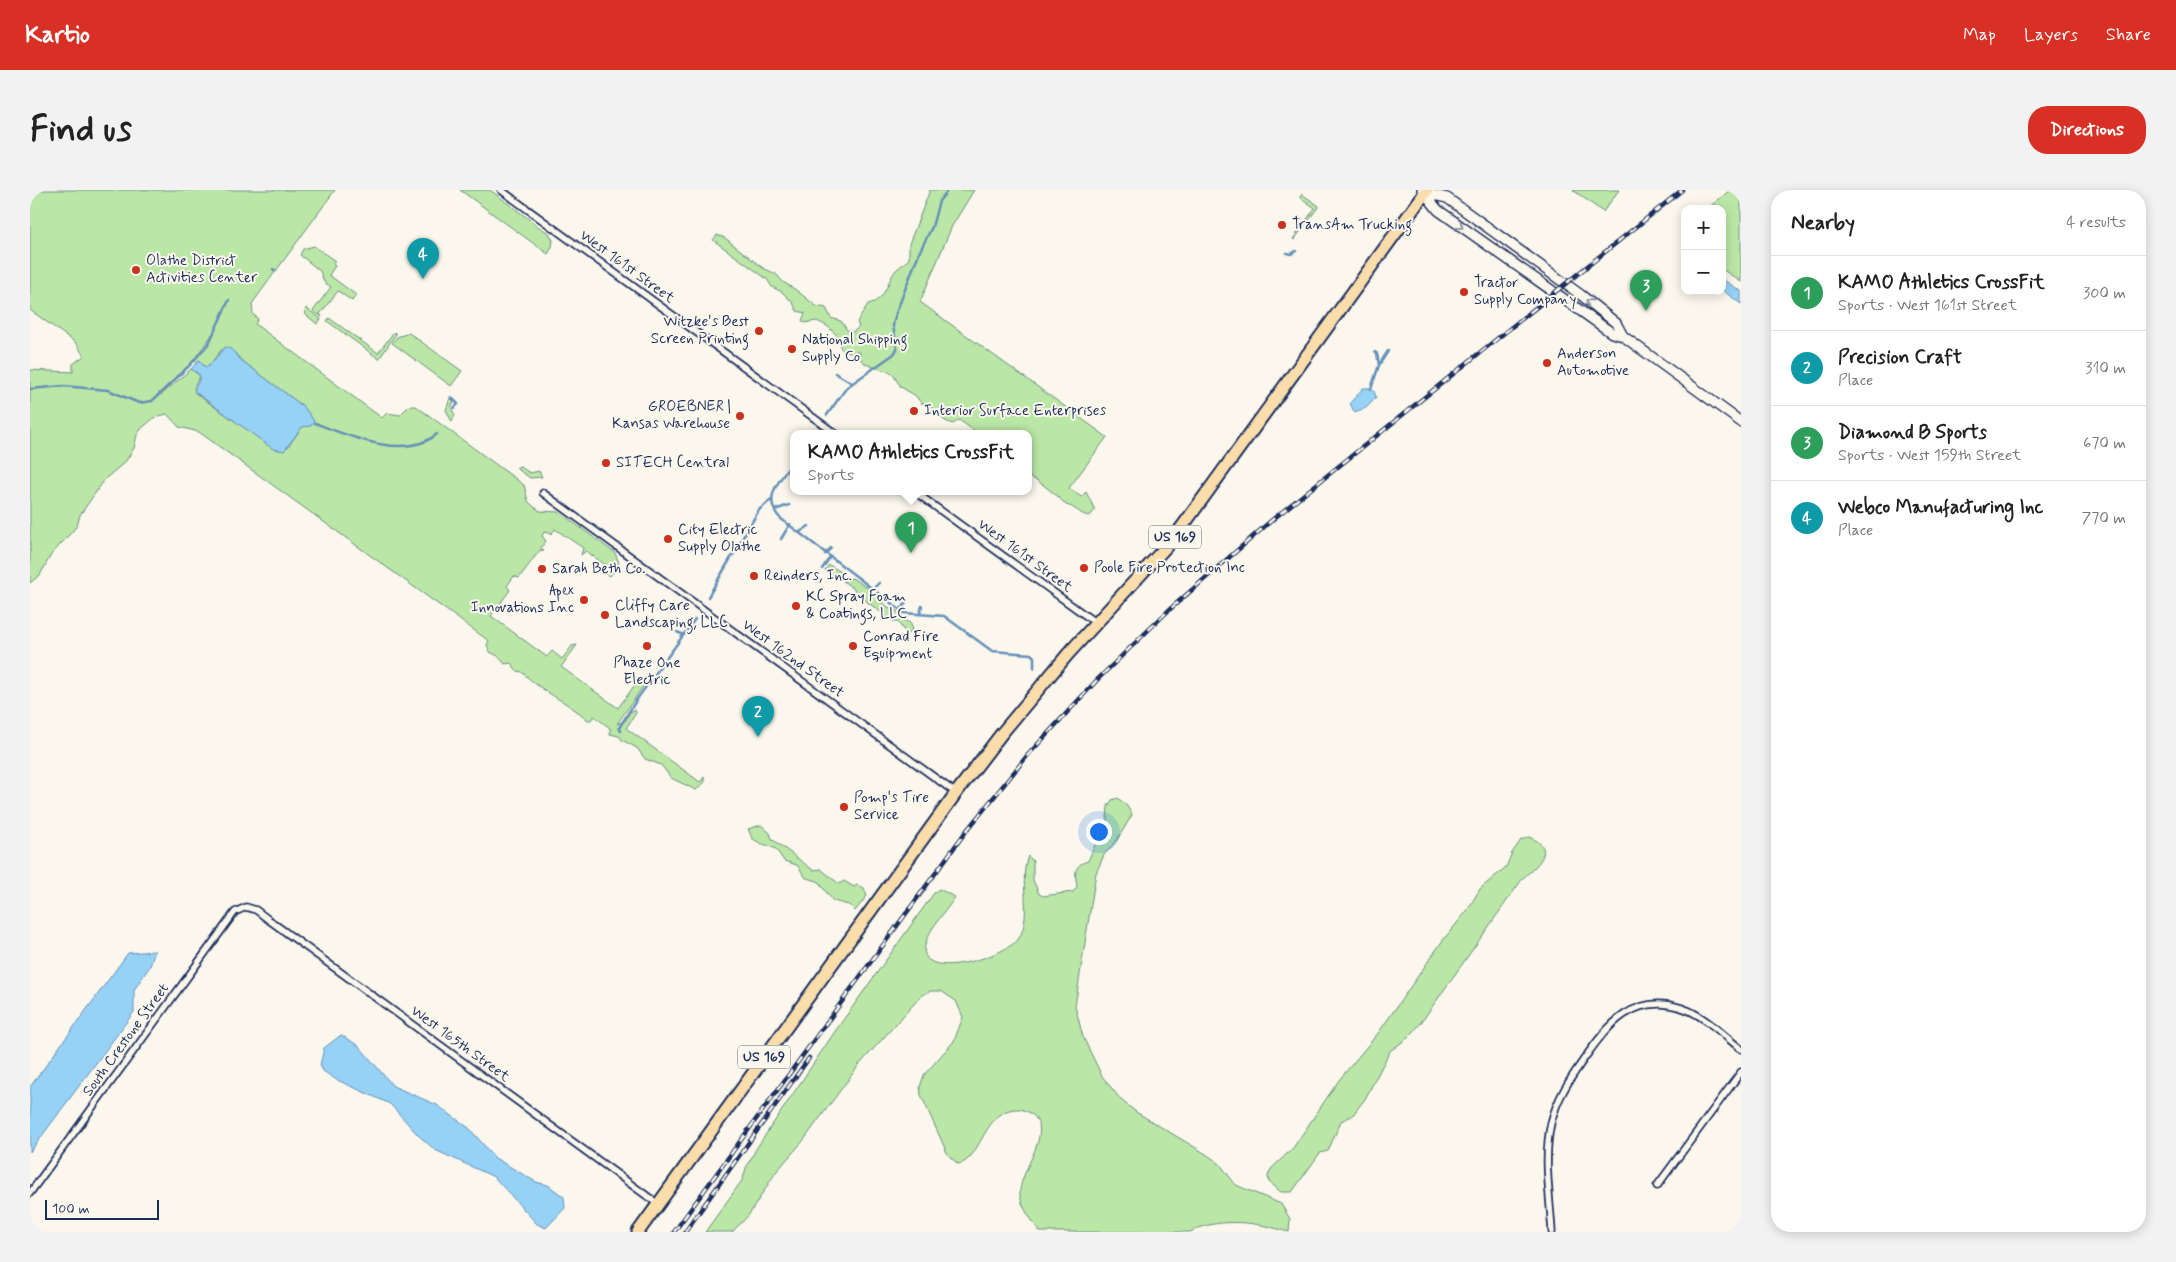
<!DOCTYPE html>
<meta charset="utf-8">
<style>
:root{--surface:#fff;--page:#f2f2f2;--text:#222;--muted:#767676;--line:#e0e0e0;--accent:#d93025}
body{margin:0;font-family:Mynerve,sans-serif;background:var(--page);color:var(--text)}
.controls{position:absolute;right:15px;top:15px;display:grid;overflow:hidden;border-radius:10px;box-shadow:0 2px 12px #0003}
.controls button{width:45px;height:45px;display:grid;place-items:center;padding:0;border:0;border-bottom:1px solid var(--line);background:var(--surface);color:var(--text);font:25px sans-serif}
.scale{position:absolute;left:15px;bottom:12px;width:114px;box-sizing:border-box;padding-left:5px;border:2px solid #1b2f5e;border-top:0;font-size:14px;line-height:18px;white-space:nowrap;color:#1b2f5e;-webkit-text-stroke:4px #fbf7ec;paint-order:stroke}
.you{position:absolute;left:1068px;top:641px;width:18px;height:18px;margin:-12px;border:4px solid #fff;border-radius:50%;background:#1a73e8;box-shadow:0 0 0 8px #1a73e833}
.badge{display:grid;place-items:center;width:32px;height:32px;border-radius:50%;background:var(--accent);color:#fff;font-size:16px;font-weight:700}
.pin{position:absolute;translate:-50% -41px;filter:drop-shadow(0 1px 2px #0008)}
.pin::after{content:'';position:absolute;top:26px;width:18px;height:15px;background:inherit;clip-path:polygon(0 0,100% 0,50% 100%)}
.popup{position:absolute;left:760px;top:240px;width:242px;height:65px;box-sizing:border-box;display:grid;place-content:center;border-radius:10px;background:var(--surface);filter:drop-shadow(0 1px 4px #0005);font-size:16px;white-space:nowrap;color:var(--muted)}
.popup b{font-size:19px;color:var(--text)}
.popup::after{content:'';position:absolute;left:50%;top:100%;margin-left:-10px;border:10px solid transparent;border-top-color:var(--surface)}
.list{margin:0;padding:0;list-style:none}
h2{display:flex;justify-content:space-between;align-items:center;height:65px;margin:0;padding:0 20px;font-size:21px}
h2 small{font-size:16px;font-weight:400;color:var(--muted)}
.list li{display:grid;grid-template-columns:32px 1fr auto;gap:15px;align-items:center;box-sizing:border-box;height:75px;padding:0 20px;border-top:1px solid var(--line)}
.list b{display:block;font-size:19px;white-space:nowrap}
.list p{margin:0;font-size:16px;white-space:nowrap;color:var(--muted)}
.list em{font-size:16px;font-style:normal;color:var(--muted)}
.map{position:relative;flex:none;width:1711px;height:1042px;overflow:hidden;border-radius:20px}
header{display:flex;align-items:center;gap:30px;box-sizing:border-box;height:70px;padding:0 25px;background:var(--accent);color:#fff}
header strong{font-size:24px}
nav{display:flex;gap:28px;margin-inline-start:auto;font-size:18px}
.intro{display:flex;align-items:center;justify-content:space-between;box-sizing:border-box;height:120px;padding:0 30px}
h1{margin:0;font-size:35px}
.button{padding:12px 22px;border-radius:20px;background:var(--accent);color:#fff;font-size:18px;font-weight:700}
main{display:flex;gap:30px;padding:0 30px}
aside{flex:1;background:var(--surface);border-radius:20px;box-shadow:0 2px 12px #0003}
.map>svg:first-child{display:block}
</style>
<header>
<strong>Kartio</strong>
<nav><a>Map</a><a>Layers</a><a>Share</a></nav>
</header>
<div class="intro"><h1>Find us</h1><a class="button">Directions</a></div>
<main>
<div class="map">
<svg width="1711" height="1042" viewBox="0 0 1711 1042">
<rect width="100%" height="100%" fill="#fbf7ec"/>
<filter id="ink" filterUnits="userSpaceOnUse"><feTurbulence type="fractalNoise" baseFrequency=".02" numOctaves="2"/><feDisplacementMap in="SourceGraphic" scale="10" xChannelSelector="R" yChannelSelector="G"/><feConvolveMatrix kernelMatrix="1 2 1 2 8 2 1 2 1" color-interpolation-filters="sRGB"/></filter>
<g filter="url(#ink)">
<!-- green -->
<path fill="#bae7a5" stroke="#6a8b82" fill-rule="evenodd" d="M0 0H305L246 81 242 79 245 82 222 114 223 124 228 129 225 134 352 228 357 223 370 225 379 216H386L494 295 498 311 503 316 510 321 529 322 585 363 589 373 580 386 574 382 578 377 556 361 551 365 553 358 525 339 521 344 514 342 512 346 516 351 511 358 514 361 510 360 489 388 484 386 477 396 480 400 461 426 517 467 522 461 532 469 542 456 547 455 531 477 588 518 607 492 614 495 587 534 596 530 599 522 605 520 606 523 596 538 670 592 674 587 675 592 666 600 641 588 631 575 615 569 607 558 592 550 589 546 580 544V538L564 526 561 530H558C537 511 511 502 492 482L487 481 481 473 475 474 468 466 460 462 457 455 459 451 169 242 149 237 137 224 125 227 111 239 107 245 104 258 96 271 75 289 50 325 47 336 21 365 10 385 0 393V180L43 182V174L54 166 46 153 0 120ZM184 142 179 153 163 172 170 171 174 176 178 177 191 160 203 161 211 170 274 217 284 231 272 237 258 257 243 258 165 203 164 197 170 186 161 179 131 205 160 175Z
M430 0H460L503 32 504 34 519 43 523 50 522 57 518 64Z
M900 0H944L922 36 890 112 1077 247 1039 298 1051 307 1056 302 1065 320 1060 326C1051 326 1046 317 1036 315 1030 308 1008 289 999 287L998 244H949L929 230 923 234 915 231 899 215 891 213 886 206 871 197 862 183C851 178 840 179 830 169V162C820 162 806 164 811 149L797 136 787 131 774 133 772 131 775 123 767 121 763 113 752 102 742 97 737 89 683 50 687 45 695 48 733 78 746 84 753 92 766 100 786 116 796 118 801 128 811 131 817 140 823 142 829 137 827 132 838 114C857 110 856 92 866 80 870 76 875 73 879 69V54Z
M1543 0H1589L1573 22Z
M1700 0H1711V92L1692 79V19H1677Z
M1272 4 1289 16 1264 50 1263 49 1285 18 1270 7Z
M284 56 305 71 303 74 305 76 299 85 326 105 322 111 308 101 290 124 292 127 283 121 301 97 294 92 290 81 270 65 273 59Z
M276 118 291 129 287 134 275 124Z
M299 128 348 163 364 142 366 144 349 169 297 131Z
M379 143 432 181 421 196 362 153 367 147Z
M420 208 424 211 421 218 425 225 422 232 416 220Z
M489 276 500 283 509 281 512 287 500 288 486 278Z
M799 375 811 382 812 388H806L795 380Z
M822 388 838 398 860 419 867 421 875 431 881 433 882 444 875 442 867 431H863L837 412 833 406 825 404 824 399 813 391Z
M1088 608 1097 616 1102 625 1087 650 1074 665 1066 683 1045 816 1053 847 1072 886 1091 910 1106 922 1176 964 1189 973 1206 995 1251 1014 1260 1029 1259 1042C1253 1041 1249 1039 1244 1038 1218 1031 1184 1029 1160 1042H1010C1003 1031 991 1018 990 1004 988 979 1035 931 990 919 954 916 951 972 928 974L918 965 891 905 890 897 894 885 924 851 933 827 926 811 911 801H901L892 805 829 875 773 951 746 982 718 1026 702 1042H675L713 989 716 978 726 959 806 840 904 703 909 699 925 707C916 722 899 738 895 755 886 794 978 766 989 748 1003 724 988 691 998 666L1003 671V690L1009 704 1013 706 1043 702 1047 697C1045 684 1043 675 1058 671L1067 650 1076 641 1078 616 1082 610Z
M731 635 740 643 742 649 783 680 791 679 809 694 814 691 824 697 827 695 834 698 837 706 825 721 819 715 803 711 788 691 776 688 767 675 754 671 746 659C738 655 729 654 722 648L718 639Z
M1499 647C1528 658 1507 676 1493 688L1390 834 1379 847 1360 861 1335 909 1322 926 1311 931 1298 961 1290 963 1262 1002H1251L1239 992 1238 986 1241 979 1263 958 1309 890 1349 842 1413 750 1437 721 1450 699 1476 677 1482 663 1491 650Z"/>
<!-- water -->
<path fill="#96d1f6" stroke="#6590b9" d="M1692 89 1711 101V114L1692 100Z
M195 157 201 159 211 170 274 217 284 231 281 236 272 237 254 261 243 259 164 201 170 188 169 184 161 179 169 170 174 176 178 177Z
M1333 198H1340L1344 201 1346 208 1336 218 1324 222 1320 213Z
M125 761 120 776 104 800V822L0 962V897L98 763Z
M311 845 329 856 363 896 407 915 439 938 465 968 506 992 518 995 534 1007 535 1018 516 1038 507 1034 464 987 405 960 388 945 360 914 305 889 293 881 290 875 294 858Z"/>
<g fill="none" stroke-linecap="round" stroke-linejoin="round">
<!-- stream -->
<path stroke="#6590b9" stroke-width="2.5" d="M1257 63 1261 64 1266 61
M243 79 246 81
M1345 162 1347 164 1349 174
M805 183 822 193
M0 199 33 196 78 200 109 213 122 211 160 175 179 153 199 110
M1341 199 1349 175 1358 161
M421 207 428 214 424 218
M797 225 817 197 864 164 867 159 863 135 866 123 889 63 902 37 909 11 918 0
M285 233C319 246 375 271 407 244
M783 244 785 242
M764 271C751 288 731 308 750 328L874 423 914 426 962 461 1001 464 1004 467V478
M745 320 759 315
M770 342 779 336
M751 349 760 334
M795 364 801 358
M792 379 800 367
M843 399 849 393
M678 407 729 320 742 309
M870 420 876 413
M890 424 892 416
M647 442 654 445
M591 541 589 538 607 509 665 429"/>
<defs>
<path id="street" d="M471 0 806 244
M885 302 1066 433
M513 303 926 603
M1627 996 1711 882
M0 1003 205 722 216 717 226 720 239 730 628 1014
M1522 1042C1520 1006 1513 968 1521 933 1527 908 1540 889 1554 869 1578 835 1604 802 1652 818 1674 825 1693 845 1711 859"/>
<path id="secondary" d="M1392 0 1408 20 1582 143 1593 146 1711 232
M1395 3 1417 8 1551 105 1586 133 1593 146"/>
<path id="highway" d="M608 1042 926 603 972 543 1038 464 1144 348 1397 0"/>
</defs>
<!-- street casing -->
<use href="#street" stroke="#1b2f5e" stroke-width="9"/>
<!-- secondary casing -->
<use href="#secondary" stroke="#1b2f5e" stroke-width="12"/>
<!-- highway casing -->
<use href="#highway" stroke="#1b2f5e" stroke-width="15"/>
<!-- street -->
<use href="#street" stroke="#fbf7ec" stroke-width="5.5"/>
<!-- secondary -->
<use href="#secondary" stroke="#fbf7ec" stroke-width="9"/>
<!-- highway -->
<use href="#highway" stroke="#faddab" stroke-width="11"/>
<defs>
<path id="rail" d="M644 1042 934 644 997 566 1068 489 1139 420 1242 330 1652 0
M655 1042 779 868"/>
</defs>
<!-- rail casing -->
<use href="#rail" stroke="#1b2f5e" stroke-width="4.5"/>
<!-- rail -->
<use href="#rail" stroke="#fbf7ec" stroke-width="2.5" stroke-dasharray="8" stroke-linecap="butt"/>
</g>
<!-- one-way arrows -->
<defs><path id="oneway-chevron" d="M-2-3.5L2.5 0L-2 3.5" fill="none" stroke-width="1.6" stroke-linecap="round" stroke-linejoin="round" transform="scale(1.25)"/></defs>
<g stroke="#8b93a5">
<use href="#oneway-chevron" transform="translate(1430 36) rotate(36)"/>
<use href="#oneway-chevron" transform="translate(1559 112) rotate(-141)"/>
</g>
</g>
<!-- markers -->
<g fill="#c8321e" stroke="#fbf7ec" stroke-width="2">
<circle cx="1252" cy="35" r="5"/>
<circle cx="106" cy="80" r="5"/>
<circle cx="1434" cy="102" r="5"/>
<circle cx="729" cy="141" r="5"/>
<circle cx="762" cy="159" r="5"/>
<circle cx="1517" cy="173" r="5"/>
<circle cx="884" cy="221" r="5"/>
<circle cx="710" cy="226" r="5"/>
<circle cx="576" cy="273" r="5"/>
<circle cx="638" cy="349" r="5"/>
<circle cx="1054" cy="378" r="5"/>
<circle cx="512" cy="379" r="5"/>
<circle cx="724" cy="386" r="5"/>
<circle cx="554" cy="410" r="5"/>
<circle cx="766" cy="416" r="5"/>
<circle cx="575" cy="425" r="5"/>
<circle cx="617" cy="456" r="5"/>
<circle cx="823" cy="456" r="5"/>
<circle cx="814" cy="617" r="5"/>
</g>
<g text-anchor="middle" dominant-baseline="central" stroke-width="4" stroke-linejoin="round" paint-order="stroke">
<!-- shield labels -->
<g fill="#fbf7ec" stroke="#5e6b89" stroke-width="1">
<rect x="1119" y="335.5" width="52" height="23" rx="4"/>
<rect x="708" y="855.5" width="52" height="23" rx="4"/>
</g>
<g font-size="14" font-weight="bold" fill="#1b2f5e">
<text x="1145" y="347">US 169</text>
<text x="734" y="867">US 169</text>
</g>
<!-- poi labels -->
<g font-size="15" fill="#1b2f5e" stroke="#fbf7ec" text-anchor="start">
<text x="1262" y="35">TransAm Trucking</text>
<text x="116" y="71">Olathe District<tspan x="116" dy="17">Activities Center</tspan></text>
<text x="1444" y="93">Tractor<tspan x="1444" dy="17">Supply Company</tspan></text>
<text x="719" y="132" text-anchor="end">Witzke's Best<tspan x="719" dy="17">Screen Printing</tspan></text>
<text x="772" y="150">National Shipping<tspan x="772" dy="17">Supply Co</tspan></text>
<text x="1527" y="164">Anderson<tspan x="1527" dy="17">Automotive</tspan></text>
<text x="700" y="217" text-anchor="end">GROEBNER |<tspan x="700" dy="17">Kansas Warehouse</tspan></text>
<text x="894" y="221">Interior Surface Enterprises</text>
<text x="586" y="273">SITECH Central</text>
<text x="648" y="340">City Electric<tspan x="648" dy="17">Supply Olathe</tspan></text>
<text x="1064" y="378">Poole Fire Protection Inc</text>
<text x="522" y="379">Sarah Beth Co.</text>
<text x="734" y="386">Reinders, Inc.</text>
<text x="544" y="401" text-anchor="end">Apex<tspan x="544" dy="17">Innovations Inc</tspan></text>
<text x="776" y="407">KC Spray Foam<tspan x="776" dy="17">&amp; Coatings, LLC</tspan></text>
<text x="585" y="416">Cliffy Care<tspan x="585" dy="17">Landscaping, LLC</tspan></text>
<text x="833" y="447">Conrad Fire<tspan x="833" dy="17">Equipment</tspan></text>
<text x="617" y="473" text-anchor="middle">Phaze One<tspan x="617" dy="17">Electric</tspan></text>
<text x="824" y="608">Pomp's Tire<tspan x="824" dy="17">Service</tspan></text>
</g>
<!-- street labels -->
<g font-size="15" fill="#1b2f5e" stroke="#fbf7ec">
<text transform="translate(597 77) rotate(36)">West 161st Street</text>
<text transform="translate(995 366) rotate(36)">West 161st Street</text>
<text transform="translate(763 469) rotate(36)">West 162nd Street</text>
<text transform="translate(96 850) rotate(-54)">South Crestone Street</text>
<text transform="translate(430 854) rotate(36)">West 165th Street</text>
</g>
</g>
</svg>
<div class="controls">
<button>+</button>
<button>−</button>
</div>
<div class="scale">100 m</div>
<div class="you"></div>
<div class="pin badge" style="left:881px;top:363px;background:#2e9e5b">1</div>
<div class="popup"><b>KAMO Athletics CrossFit</b>Sports</div>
<div class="pin badge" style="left:728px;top:547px;background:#0f9aa8">2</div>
<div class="pin badge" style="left:1616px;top:121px;background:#2e9e5b">3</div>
<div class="pin badge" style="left:393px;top:89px;background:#0f9aa8">4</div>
</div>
<aside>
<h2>Nearby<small>4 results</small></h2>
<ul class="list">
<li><span class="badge" style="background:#2e9e5b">1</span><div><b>KAMO Athletics CrossFit</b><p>Sports · West 161st Street</p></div><em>300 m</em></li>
<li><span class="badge" style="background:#0f9aa8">2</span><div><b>Precision Craft</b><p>Place</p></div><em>310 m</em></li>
<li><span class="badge" style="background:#2e9e5b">3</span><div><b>Diamond B Sports</b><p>Sports · West 159th Street</p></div><em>670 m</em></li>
<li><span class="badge" style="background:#0f9aa8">4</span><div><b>Webco Manufacturing Inc</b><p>Place</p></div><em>770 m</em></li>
</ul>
</aside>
</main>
